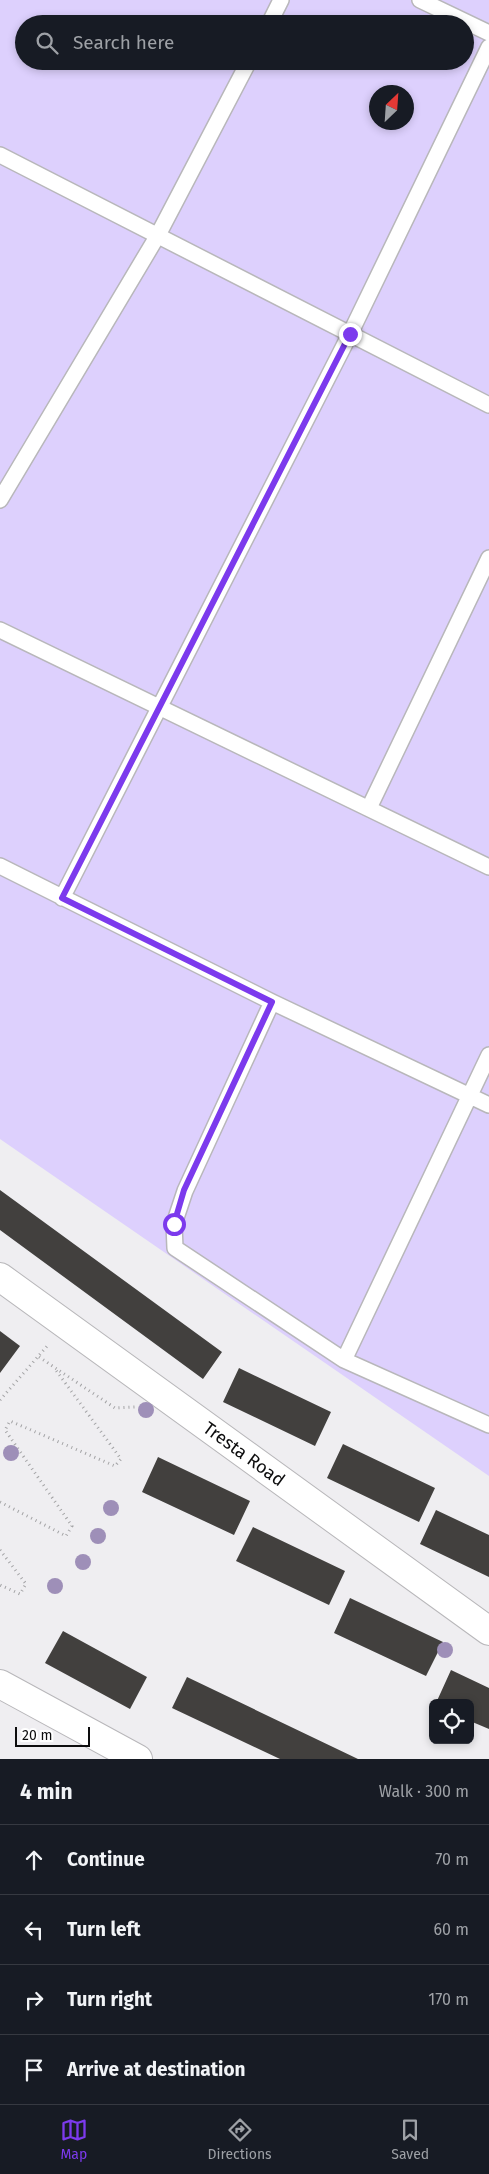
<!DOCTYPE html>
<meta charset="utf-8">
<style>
:root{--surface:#171b24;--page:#20242c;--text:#f1f3f6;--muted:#9ea1a6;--line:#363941;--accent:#7c3aed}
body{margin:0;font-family:"Fira Sans",sans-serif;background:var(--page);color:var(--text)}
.controls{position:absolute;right:15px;bottom:15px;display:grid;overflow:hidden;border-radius:8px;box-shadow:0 2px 8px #0003}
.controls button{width:45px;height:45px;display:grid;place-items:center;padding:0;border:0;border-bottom:1px solid var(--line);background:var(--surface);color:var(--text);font:25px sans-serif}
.compass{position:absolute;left:369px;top:85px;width:45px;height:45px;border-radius:50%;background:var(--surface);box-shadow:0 2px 8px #0003;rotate:25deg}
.scale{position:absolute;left:15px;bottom:12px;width:75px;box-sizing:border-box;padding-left:5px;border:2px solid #0d0d0e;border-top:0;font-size:14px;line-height:18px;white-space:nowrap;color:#0d0d0e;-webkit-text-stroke:4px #fff;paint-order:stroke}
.stop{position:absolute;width:15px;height:15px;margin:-11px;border:4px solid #7c3aed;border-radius:50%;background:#fff}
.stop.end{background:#7c3aed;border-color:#fff;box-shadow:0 1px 5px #0008}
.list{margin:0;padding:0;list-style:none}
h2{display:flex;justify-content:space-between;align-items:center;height:65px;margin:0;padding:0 20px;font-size:21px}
h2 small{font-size:16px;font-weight:400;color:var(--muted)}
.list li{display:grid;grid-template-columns:32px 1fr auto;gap:15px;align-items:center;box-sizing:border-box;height:70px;padding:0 20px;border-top:1px solid var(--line)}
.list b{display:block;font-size:19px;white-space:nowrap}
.list em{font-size:16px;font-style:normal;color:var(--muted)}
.icon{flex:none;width:28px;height:28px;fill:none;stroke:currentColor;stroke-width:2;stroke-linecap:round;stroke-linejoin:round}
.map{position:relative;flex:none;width:489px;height:1759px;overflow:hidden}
.search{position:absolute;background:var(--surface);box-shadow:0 2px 8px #0003;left:15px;right:15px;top:15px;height:55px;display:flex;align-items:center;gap:12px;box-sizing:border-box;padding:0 18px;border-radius:28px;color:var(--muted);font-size:19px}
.sheet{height:345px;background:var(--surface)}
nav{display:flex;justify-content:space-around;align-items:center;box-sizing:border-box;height:70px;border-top:1px solid var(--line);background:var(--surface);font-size:14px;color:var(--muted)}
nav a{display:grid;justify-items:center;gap:2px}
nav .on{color:var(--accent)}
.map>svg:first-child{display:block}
</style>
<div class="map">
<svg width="489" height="1759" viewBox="0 0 489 1759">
<rect width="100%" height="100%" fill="#efeef1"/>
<!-- green -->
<path fill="#ddd0fd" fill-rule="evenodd" d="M0 0H489V1476L0 1139ZM24 24H465V61H24ZM376 92H406V122H376Z"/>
<!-- building -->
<path fill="#42403e" d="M0 1190 222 1352 203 1379 0 1230Z
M0 1331 20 1346 0 1373Z
M239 1368 331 1412 315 1446 223 1402Z
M343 1444 435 1488 419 1522 327 1478Z
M158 1457 250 1501 234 1535 142 1492Z
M436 1510 489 1535V1577L420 1544Z
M253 1527 345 1571 329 1605 236 1561Z
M350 1598 443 1642 426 1676 334 1633Z
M63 1631 147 1677 130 1709 45 1663Z
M451 1670 489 1688V1729L470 1721V1703H436Z
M187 1677 358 1759H280L172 1708Z"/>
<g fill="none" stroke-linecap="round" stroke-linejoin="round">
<defs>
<path id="lane" d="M420 0 489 33
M269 24 281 0
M0 155 489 405
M0 500 158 235 249 61
M0 630 489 867
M369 808 489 558
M0 866 272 1002 489 1105
M62 898 350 334 489 47
M272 1002 185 1191 174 1224 175 1248 344 1360 489 1425
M344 1360 489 1055"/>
<path id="street" d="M0 1277 489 1631"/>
<path id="secondary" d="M0 1684 138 1759"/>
</defs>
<!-- lane casing -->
<use href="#lane" stroke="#b8b7ba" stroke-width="18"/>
<!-- street casing -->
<use href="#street" stroke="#b8b7ba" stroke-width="30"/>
<!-- secondary casing -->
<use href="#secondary" stroke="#b8b7ba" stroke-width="30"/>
<!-- path -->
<path stroke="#a3a3a5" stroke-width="3" stroke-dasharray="1 4" stroke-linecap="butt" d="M39 1357 115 1408 135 1407
M0 1400 49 1344
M0 1502 66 1536 72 1526 5 1430 10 1421 115 1466 121 1459 55 1369
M0 1550 26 1584 20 1594 0 1585"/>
<!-- lane -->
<use href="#lane" stroke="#fff" stroke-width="15"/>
<!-- street -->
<use href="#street" stroke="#fff" stroke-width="28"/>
<!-- secondary -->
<use href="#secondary" stroke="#fff" stroke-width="28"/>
</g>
<!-- trees -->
<g fill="#9e8fb8">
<circle cx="146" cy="1410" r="8"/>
<circle cx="11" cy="1453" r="8"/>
<circle cx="111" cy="1508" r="8"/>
<circle cx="98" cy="1536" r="8"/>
<circle cx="83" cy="1562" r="8"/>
<circle cx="55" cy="1586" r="8"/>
<circle cx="445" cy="1650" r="8"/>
</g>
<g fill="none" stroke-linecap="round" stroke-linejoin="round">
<!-- route -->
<path stroke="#7c3aed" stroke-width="6" d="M174 1224 184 1190 272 1002 62 898 350 334"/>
</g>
<g text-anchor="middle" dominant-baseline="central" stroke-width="5" stroke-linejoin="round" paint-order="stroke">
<!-- street labels -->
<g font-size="18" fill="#0d0d0e" stroke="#fff">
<text transform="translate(244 1454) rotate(36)">Tresta Road</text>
</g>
</g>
</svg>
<div class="controls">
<button><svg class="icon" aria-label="locate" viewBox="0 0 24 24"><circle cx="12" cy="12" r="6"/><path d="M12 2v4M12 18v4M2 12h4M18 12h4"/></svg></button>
</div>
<svg class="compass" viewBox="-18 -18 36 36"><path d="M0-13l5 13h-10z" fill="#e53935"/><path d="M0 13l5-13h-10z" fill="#9ea1a6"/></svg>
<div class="scale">20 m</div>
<div class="stop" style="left:174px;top:1224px"></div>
<div class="stop end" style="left:350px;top:334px"></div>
<div class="search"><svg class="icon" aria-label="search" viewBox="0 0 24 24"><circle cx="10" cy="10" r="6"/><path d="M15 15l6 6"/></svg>Search here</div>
</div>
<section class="sheet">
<h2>4 min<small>Walk · 300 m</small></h2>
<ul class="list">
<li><svg class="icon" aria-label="ahead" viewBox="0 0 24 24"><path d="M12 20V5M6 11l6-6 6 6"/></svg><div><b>Continue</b></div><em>70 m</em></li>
<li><svg class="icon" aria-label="left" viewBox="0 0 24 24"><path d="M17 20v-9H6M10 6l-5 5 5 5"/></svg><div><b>Turn left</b></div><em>60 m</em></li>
<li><svg class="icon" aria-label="right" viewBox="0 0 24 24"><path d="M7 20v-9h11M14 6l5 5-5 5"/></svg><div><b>Turn right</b></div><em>170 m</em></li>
<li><svg class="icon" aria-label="arrive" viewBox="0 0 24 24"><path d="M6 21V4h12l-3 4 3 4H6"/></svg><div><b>Arrive at destination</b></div></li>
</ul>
</section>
<nav>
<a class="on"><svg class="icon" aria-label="map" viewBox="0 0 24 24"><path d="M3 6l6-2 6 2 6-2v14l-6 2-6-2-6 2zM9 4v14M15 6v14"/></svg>Map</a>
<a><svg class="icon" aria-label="directions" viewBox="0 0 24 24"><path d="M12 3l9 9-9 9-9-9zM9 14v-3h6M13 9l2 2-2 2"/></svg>Directions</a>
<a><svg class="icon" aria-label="saved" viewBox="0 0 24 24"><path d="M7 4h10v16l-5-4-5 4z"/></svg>Saved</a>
</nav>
